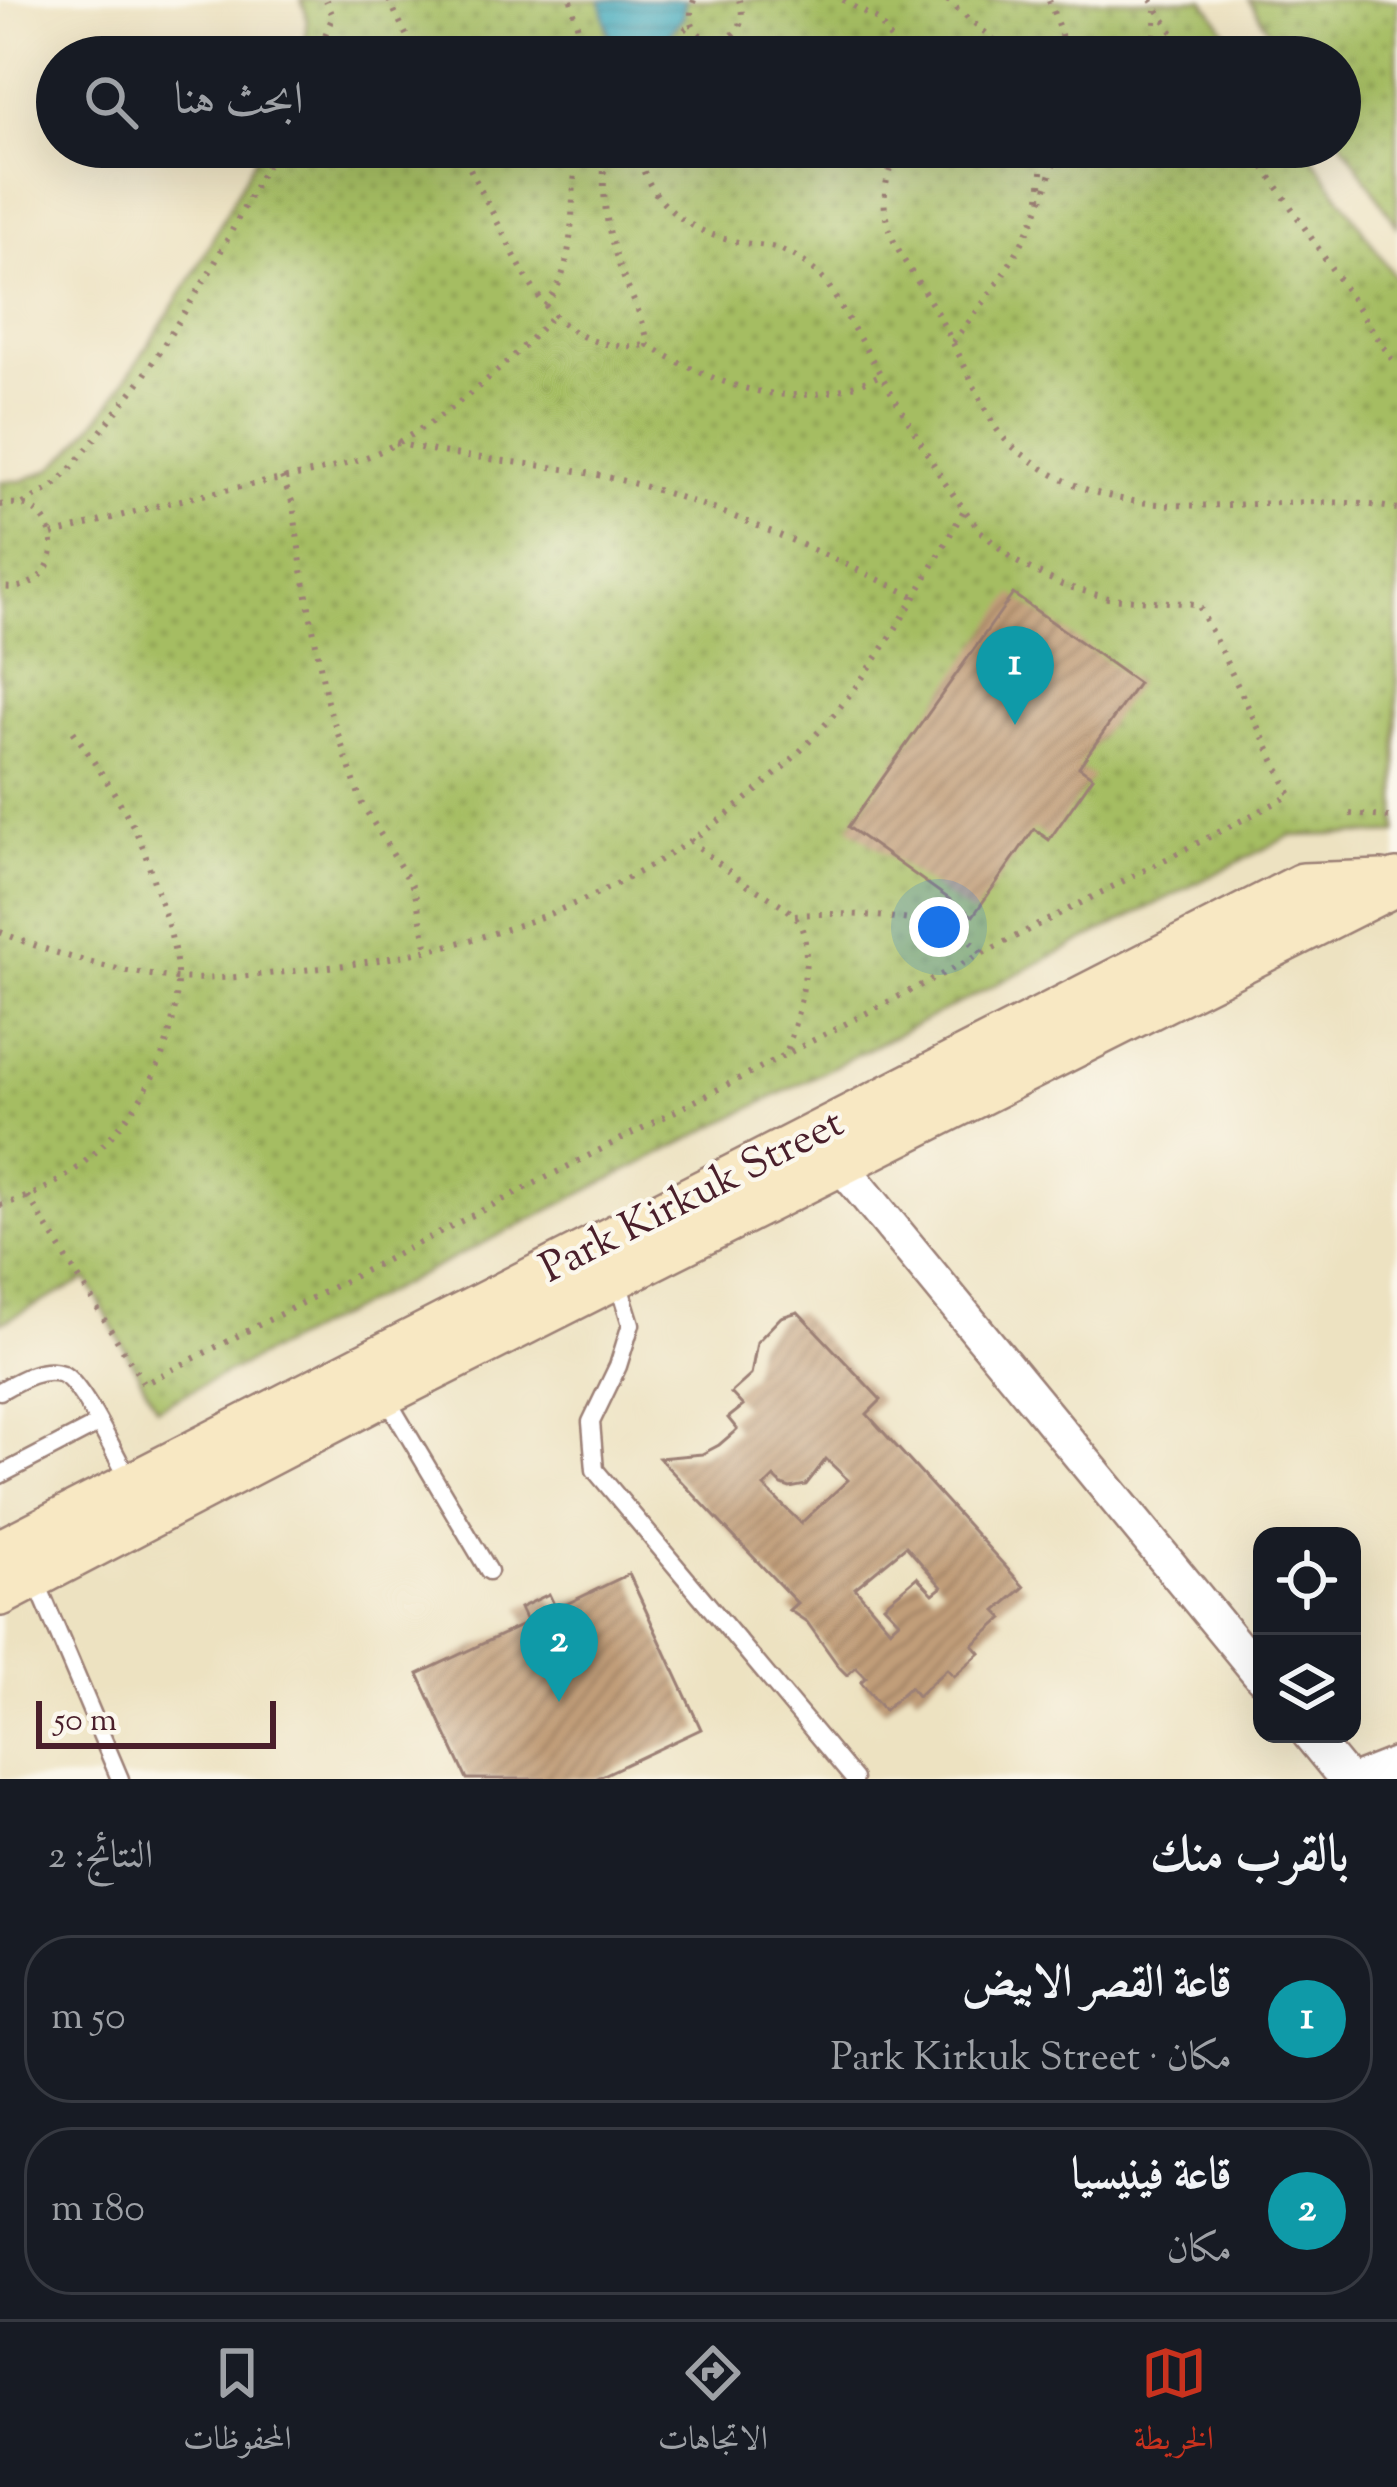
<!DOCTYPE html>
<html lang="ar">
<meta charset="utf-8">
<style>
:root{--surface:#171b24;--page:#20242c;--text:#f1f3f6;--muted:#9ea1a6;--line:#363941;--accent:#c8321e}
body{margin:0;font-family:"Sorts Mill Goudy",Amiri,serif;background:var(--page);color:var(--text);direction:rtl}
.controls{position:absolute;right:36px;bottom:36px;display:grid;overflow:hidden;border-radius:24px;box-shadow:0 12px 48px #0002}
.controls button{width:108px;height:108px;display:grid;place-items:center;padding:0;border:0;border-bottom:3px solid var(--line);background:var(--surface);color:var(--text);font:60px sans-serif}
.scale{position:absolute;left:36px;bottom:30px;width:240px;box-sizing:border-box;padding-left:12px;border:6px solid #4a1f2b;border-top:0;font-size:33px;line-height:42px;white-space:nowrap;color:#4a1f2b;-webkit-text-stroke:9px #fbf7ec;paint-order:stroke}
.you{position:absolute;left:939px;top:927px;width:42px;height:42px;margin:-30px;border:9px solid #fff;border-radius:50%;background:#1a73e8;box-shadow:0 0 0 18px #1a73e833}
.badge{display:grid;place-items:center;width:78px;height:78px;border-radius:50%;background:var(--accent);color:#fff;font-size:39px;font-weight:700}
.pin{position:absolute;translate:-50% -99px;filter:drop-shadow(0 3px 6px #0008)}
.pin::after{content:'';position:absolute;top:63px;width:42px;height:36px;background:inherit;clip-path:polygon(0 0,100% 0,50% 100%)}
.list{margin:0;padding:0;list-style:none}
h2{display:flex;justify-content:space-between;align-items:center;height:156px;margin:0;padding:0 48px;font-size:51px}
h2 small{font-size:39px;font-weight:400;color:var(--muted)}
.list li{display:grid;grid-template-columns:78px 1fr auto;gap:36px;align-items:center;box-sizing:border-box;height:168px;margin:0 24px 24px;padding:0 24px;border:3px solid var(--line);border-radius:48px}
.list b{display:block;font-size:45px;white-space:nowrap}
.list p{margin:0;font-size:39px;white-space:nowrap;color:var(--muted)}
.list em{font-size:39px;font-style:normal;color:var(--muted)}
.icon{flex:none;width:66px;height:66px;fill:none;stroke:currentColor;stroke-width:2;stroke-linecap:round;stroke-linejoin:round}
.map{position:relative;flex:none;width:1397px;height:1779px;overflow:hidden;direction:ltr}
.search{position:absolute;background:var(--surface);box-shadow:0 12px 48px #0002;left:36px;right:36px;top:36px;height:132px;display:flex;align-items:center;gap:30px;box-sizing:border-box;padding:0 42px;border-radius:66px;color:var(--muted);font-size:45px}
.sheet{height:540px;background:var(--surface)}
nav{display:flex;justify-content:space-around;align-items:center;box-sizing:border-box;height:168px;border-top:3px solid var(--line);background:var(--surface);font-size:33px;color:var(--muted)}
nav a{display:grid;justify-items:center;gap:6px}
nav .on{color:var(--accent)}
.map>svg:first-child{display:block}
</style>
<div class="map">
<svg width="1397" height="1779" viewBox="0 0 1397 1779">
<defs>
<pattern id="grass-dots" width="8" height="8" patternUnits="userSpaceOnUse" patternTransform="scale(3)"><rect width="8" height="8" fill="#a5bd62"/><path d="M2 2h.1M6 6h.1" fill="none" stroke="#889951" stroke-width="1.8" stroke-linecap="round"/></pattern>
<pattern id="water-rules" width="6" height="5" patternUnits="userSpaceOnUse" patternTransform="scale(3)"><rect width="6" height="5" fill="#40acbf"/><path d="M0 2.5h6" fill="none" stroke="#388b9b"/></pattern>
<pattern id="building-hatch" width="6" height="6" patternUnits="userSpaceOnUse" patternTransform="scale(3)"><rect width="6" height="6" fill="#c19e79"/><path d="M-1 1l2-2M0 6l6-6M5 7l2-2" fill="none" stroke="#9f8063"/></pattern>
</defs>
<rect width="100%" height="100%" fill="#fbf7ec"/>
<filter id="ink" filterUnits="userSpaceOnUse"><feTurbulence type="fractalNoise" baseFrequency=".00833" numOctaves="2"/><feDisplacementMap in="SourceGraphic" scale="24" xChannelSelector="R" yChannelSelector="G"/><feConvolveMatrix kernelMatrix="1 2 1 2 8 2 1 2 1" color-interpolation-filters="sRGB"/></filter>
<filter id="wash" filterUnits="userSpaceOnUse"><feTurbulence type="fractalNoise" baseFrequency=".004" numOctaves="4" result="noise"/><feDisplacementMap in="SourceGraphic" scale="48" xChannelSelector="R" yChannelSelector="G"/><feGaussianBlur stdDeviation="2.7" result="paint"/><feColorMatrix in="noise" values="0 0 0 0 0 0 0 0 0 0 0 0 0 0 0 0 0 1.4 0 .05"/><feComposite in="paint" operator="in"/></filter>
<g filter="url(#wash)">
<rect width="100%" height="100%" fill="#ede2c1"/>
<!-- grass -->
<path fill="url(#grass-dots)" stroke="#786e46" stroke-width="3" d="M301 0H1204L1244 57H299C308 37 311 19 301 0Z
M1249 0H1397V226L1340 139V57H1286Z
M261 147H1306L1397 280V833L1290 836 157 1408 87 1279 0 1323V481H22L51 469 75 447 109 405 193 276Z"/>
<!-- water -->
<path fill="url(#water-rules)" stroke="#456675" stroke-width="3" d="M600 0H685L683 18 648 57H615Z"/>
<g id="blocks">
<!-- building -->
<path fill="url(#building-hatch)" fill-rule="evenodd" d="M1013 594 1138 683 1079 767 1093 777 1049 840 1034 829 973 916 848 827Z
M798 1312 881 1400 867 1414 1024 1587 996 1611 1003 1618 973 1645 980 1653 954 1676 947 1669 917 1696 910 1687 884 1710 861 1682 866 1677 856 1667 847 1675 840 1668 807 1622 789 1610 797 1603 659 1458 702 1454 719 1445 733 1433 737 1429 728 1418 743 1406 731 1393 751 1375 757 1342 781 1317ZM826 1459 848 1480 801 1523 764 1487 774 1477 782 1485 790 1488 806 1485ZM906 1546 942 1587 933 1594 917 1577 884 1605 899 1621 890 1629 855 1588Z
M629 1574 701 1729 595 1779H467L418 1674 527 1623 520 1608 549 1594 556 1609Z"/>
</g>
</g>
<g filter="url(#ink)">
<use href="#blocks" fill-opacity="0" stroke="#9c8076" stroke-width="3"/>
<g fill="none" stroke-linecap="round" stroke-linejoin="round">
<defs>
<path id="lane" d="M617 1279 631 1324 618 1366 591 1422 595 1470 854 1779
M0 1391C18 1381 42 1366 62 1374 81 1381 119 1462 131 1484
M385 1396 489 1571
M0 1475 98 1424
M34 1576 120 1779"/>
<path id="street" d="M840 1164 1262 1677
M1309 1734 1346 1779
M1359 1779 1397 1764"/>
<path id="secondary" d="M0 1553 1303 886 1382 883
M0 1593 383 1393 1397 882"/>
</defs>
<!-- lane casing -->
<use href="#lane" stroke="#9c8076" stroke-width="21"/>
<!-- street casing -->
<use href="#street" stroke="#9c8076" stroke-width="38"/>
<!-- secondary casing -->
<use href="#secondary" stroke="#9c8076" stroke-width="50"/>
<!-- path -->
<path stroke="#9c8076" stroke-width="6" stroke-dasharray="3 9" stroke-linecap="butt" d="M389 0 417 57
M571 0 585 57
M694 0C674 53 758 53 739 0
M843 0 879 21 902 57
M947 0 1014 57
M1049 0 1061 34 1063 57
M1151 0 1189 57
M316 57 333 16 326 0
M661 57 690 24
M1143 57 1154 37 1156 10
M460 147C474 179 491 209 507 241 538 303 568 355 648 345
M605 147C601 199 606 232 625 281 634 302 645 322 648 345 724 390 797 415 880 375
M899 147C865 218 897 247 933 306 948 333 962 360 975 388 984 404 990 422 1002 436 1012 448 1025 456 1038 465 1146 538 1277 485 1397 509
M1251 147 1397 367
M1040 198 1044 147
M545 306C581 263 567 199 579 147
M953 342C999 285 1044 221 1057 147
M396 443C471 461 549 462 624 481 726 507 821 553 916 597
M282 477 293 504 302 570 327 702 362 804 414 889 428 950
M23 504 54 486 71 469 142 379 211 270 276 147
M0 505C67 491 72 597 0 587
M52 535C108 519 164 503 221 491 279 478 344 472 397 443 454 411 510 364 553 315
M1350 814 1397 818
M690 840C707 854 724 868 742 881 758 892 784 903 796 918 819 947 796 1022 786 1054
M795 915C840 912 956 913 982 954
M0 932C56 955 115 972 176 978 221 981 275 973 321 968 504 947 660 886 794 757 868 686 915 598 964 510
M28 1196 144 1384 1291 795 1198 604 1108 598 1062 585 1015 561 980 531 944 482 828 285C815 270 803 259 784 251 768 244 747 245 729 240 685 230 641 195 639 147
M0 1205C47 1194 83 1168 115 1132 152 1090 176 1038 177 981 178 951 166 919 157 891 150 871 145 849 135 830 117 794 94 762 71 728"/>
<!-- lane -->
<use href="#lane" stroke="#fff" stroke-width="16"/>
<!-- street -->
<use href="#street" stroke="#fff" stroke-width="33"/>
<!-- secondary -->
<use href="#secondary" stroke="#f8e8c3" stroke-width="45"/>
</g>
</g>
<g text-anchor="middle" dominant-baseline="central" stroke-width="9" stroke-linejoin="round" paint-order="stroke">
<!-- street labels -->
<g font-size="42" fill="#4a1f2b" stroke="#fbf7ec">
<text transform="translate(693 1198) rotate(-27)">Park Kirkuk Street</text>
</g>
</g>
</svg>
<div class="controls">
<button><svg class="icon" aria-label="locate" viewBox="0 0 24 24"><circle cx="12" cy="12" r="6"/><path d="M12 2v4M12 18v4M2 12h4M18 12h4"/></svg></button>
<button><svg class="icon" aria-label="layers" viewBox="0 0 24 24"><path d="M12 4l9 5-9 5-9-5zM3 14l9 5 9-5"/></svg></button>
</div>
<div class="scale">50 m</div>
<div class="you"></div>
<div class="pin badge" style="left:1015px;top:725px;background:#0f9aa8">1</div>
<div class="pin badge" style="left:559px;top:1702px;background:#0f9aa8">2</div>
<div class="search"><svg class="icon" aria-label="search" viewBox="0 0 24 24"><circle cx="10" cy="10" r="6"/><path d="M15 15l6 6"/></svg>ابحث هنا</div>
</div>
<section class="sheet">
<h2>بالقرب منك<small>النتائج: 2</small></h2>
<ul class="list">
<li><span class="badge" style="background:#0f9aa8">1</span><div><b>قاعة القصر الابيض</b><p>مكان · Park Kirkuk Street</p></div><em>50 m</em></li>
<li><span class="badge" style="background:#0f9aa8">2</span><div><b>قاعة فينيسيا</b><p>مكان</p></div><em>180 m</em></li>
</ul>
</section>
<nav>
<a class="on"><svg class="icon" aria-label="map" viewBox="0 0 24 24"><path d="M3 6l6-2 6 2 6-2v14l-6 2-6-2-6 2zM9 4v14M15 6v14"/></svg>الخريطة</a>
<a><svg class="icon" aria-label="directions" viewBox="0 0 24 24"><path d="M12 3l9 9-9 9-9-9zM9 14v-3h6M13 9l2 2-2 2"/></svg>الاتجاهات</a>
<a><svg class="icon" aria-label="saved" viewBox="0 0 24 24"><path d="M7 4h10v16l-5-4-5 4z"/></svg>المحفوظات</a>
</nav>
